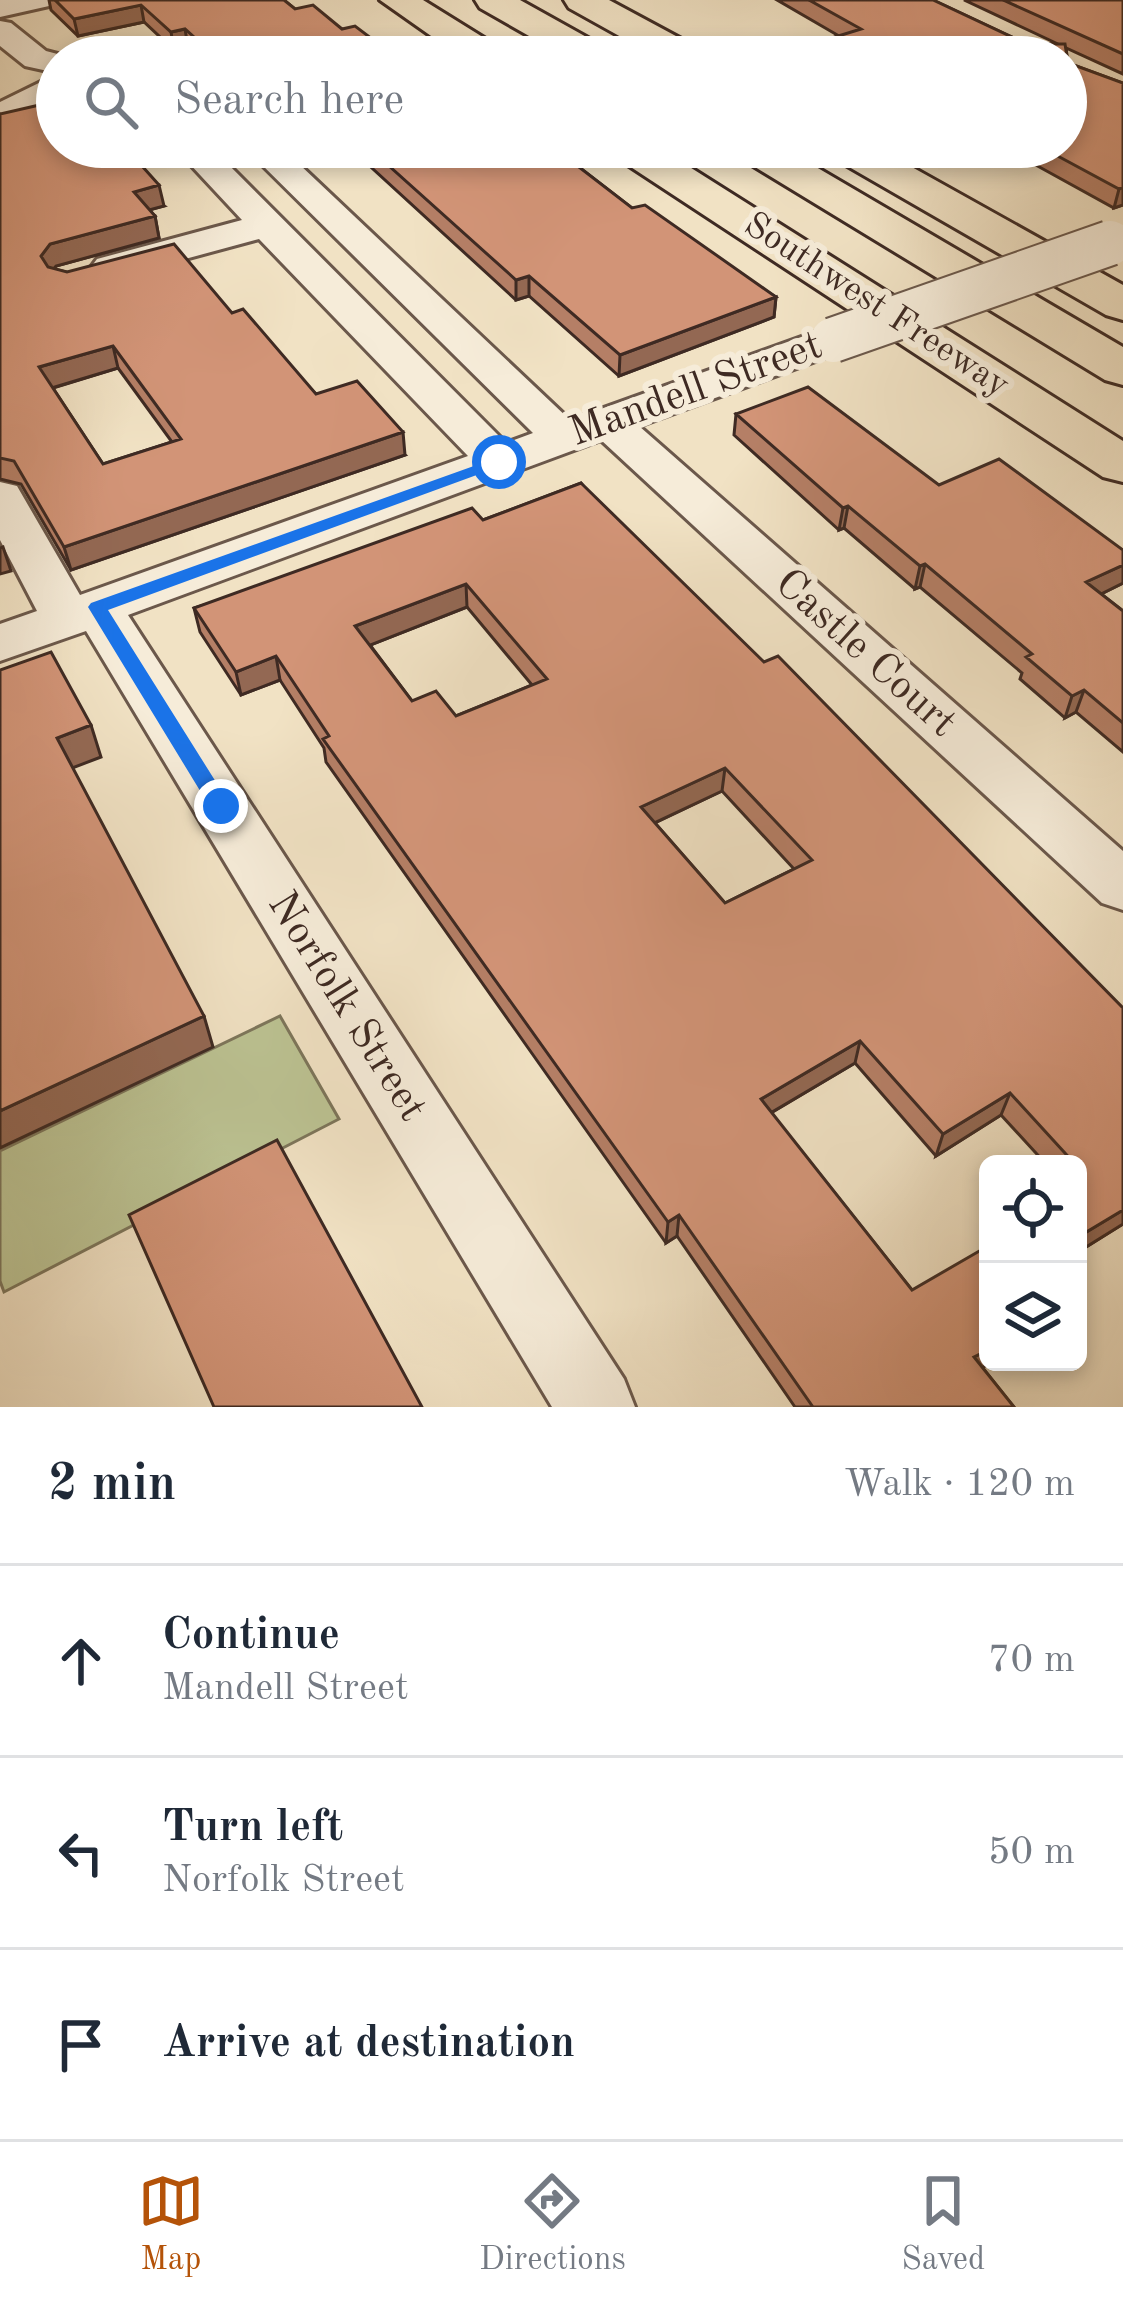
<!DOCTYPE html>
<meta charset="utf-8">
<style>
:root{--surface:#fff;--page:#f6f6f7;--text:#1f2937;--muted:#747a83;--line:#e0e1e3;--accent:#b45309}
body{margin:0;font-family:"Old Standard TT",serif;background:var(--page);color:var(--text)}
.controls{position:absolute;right:36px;bottom:36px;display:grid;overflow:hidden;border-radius:18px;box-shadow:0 6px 18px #0003}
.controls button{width:108px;height:108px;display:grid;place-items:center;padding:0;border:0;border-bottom:3px solid var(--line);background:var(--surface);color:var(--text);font:60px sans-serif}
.stop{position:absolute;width:36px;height:36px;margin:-27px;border:9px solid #1a73e8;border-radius:50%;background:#fff}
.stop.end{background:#1a73e8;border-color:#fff;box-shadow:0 3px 12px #0008}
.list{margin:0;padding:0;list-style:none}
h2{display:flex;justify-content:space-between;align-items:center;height:156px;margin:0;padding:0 48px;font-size:51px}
h2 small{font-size:39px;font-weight:400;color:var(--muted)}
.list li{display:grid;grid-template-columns:78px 1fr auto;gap:36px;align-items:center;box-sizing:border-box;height:192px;padding:0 48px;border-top:3px solid var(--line)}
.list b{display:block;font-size:45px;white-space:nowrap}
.list p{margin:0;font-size:39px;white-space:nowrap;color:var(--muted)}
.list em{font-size:39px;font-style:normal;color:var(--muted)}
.icon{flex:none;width:66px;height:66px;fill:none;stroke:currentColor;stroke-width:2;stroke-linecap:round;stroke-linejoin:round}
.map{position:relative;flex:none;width:1123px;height:1407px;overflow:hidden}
.search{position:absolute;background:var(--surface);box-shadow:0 6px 18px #0003;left:36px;right:36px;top:36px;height:132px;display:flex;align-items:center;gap:30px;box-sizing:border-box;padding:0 42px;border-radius:66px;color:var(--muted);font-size:45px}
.sheet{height:732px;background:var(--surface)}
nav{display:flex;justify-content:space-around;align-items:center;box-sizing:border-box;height:168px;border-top:3px solid var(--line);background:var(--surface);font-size:33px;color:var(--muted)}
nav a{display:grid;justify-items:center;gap:6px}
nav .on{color:var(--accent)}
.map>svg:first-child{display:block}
</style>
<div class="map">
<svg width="1123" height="1407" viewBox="0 0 1123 1407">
<rect width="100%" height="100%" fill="#f1e2c4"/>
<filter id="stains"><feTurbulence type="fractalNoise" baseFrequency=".00167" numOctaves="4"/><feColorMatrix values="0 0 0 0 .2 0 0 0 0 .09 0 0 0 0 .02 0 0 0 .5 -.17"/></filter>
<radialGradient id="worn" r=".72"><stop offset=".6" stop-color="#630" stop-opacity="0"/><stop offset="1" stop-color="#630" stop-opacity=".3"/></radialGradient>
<!-- green -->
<path fill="#bcc393" stroke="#7d765b" stroke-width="3" d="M280 1016 339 1119 4 1292 0 1281V1151Z"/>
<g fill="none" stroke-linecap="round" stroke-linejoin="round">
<defs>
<path id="minor" d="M0 0H53L49 6 0 17Z
M0 21 11 23 46 51 69 57H57V73L25 66 0 46Z
M45 80 57 83V97L0 126V102Z
M174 147H211L506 443 533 433 244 147H281L570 420 818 331 833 328 848 331 854 340 848 349 639 426 1123 851V910L1102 903 601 440 128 615 624 1379 635 1407H552L86 631 0 661V624L37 611 0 540V482L17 486 80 595 468 456 259 239 111 279 97 275 91 267 97 259 242 220Z"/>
<path id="highway" d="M380 0H423L502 49 507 57H461Z
M475 0H520L608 49 613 57H566L480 8Z
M564 0H609L700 49 705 57H657L569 8Z
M608 147H658L1123 441V482L1103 477 614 156Z
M731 147H782L1123 347V385L1105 380 737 156Z
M824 147H876L1123 285V320L1106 315 830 156Z"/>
</defs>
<!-- minor casing -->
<use href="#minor" stroke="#6b584b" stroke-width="6"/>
<!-- highway casing -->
<use href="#highway" stroke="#3e2a23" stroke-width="6"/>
<!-- minor -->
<use href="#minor" fill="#f6ecd9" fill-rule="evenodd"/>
<!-- highway -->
<use href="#highway" fill="#f1e2c4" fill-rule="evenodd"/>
<defs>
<path id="minor-bridge" d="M833 340 1110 243"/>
</defs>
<!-- minor-bridge casing -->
<use href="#minor-bridge" stroke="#6b584b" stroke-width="48" stroke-linecap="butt"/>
<!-- minor-bridge -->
<use href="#minor-bridge" stroke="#f6ecd9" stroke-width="44"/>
</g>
<!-- wall -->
<path fill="#b57f66" stroke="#3e2a23" stroke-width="3" fill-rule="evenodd" d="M49 0H284L295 9 342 29 396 57H199L188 47 174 50 144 22 78 36 51 10Z
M777 0H933L1027 44H1058L964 0H1123V74L1066 48 1068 63 1123 83V205L1114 208 1003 147H1066V57H823L825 40 839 36Z
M0 114 164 206 149 210 155 216 159 238 56 266 54 269 232 313 316 394 405 455 71 570 21 484 0 479ZM118 368 172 442 103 464 53 388Z
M349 147H553L632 208 776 297 774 317 619 376 529 296 516 300Z
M736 414 1123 550V583L1101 594 1123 611V752L1076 712 1065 718 1020 679 1022 673 920 587 915 589 844 528 839 530 734 435Z
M581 483 1123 1224 1078 1252V1164H1046L1001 1115 936 1156 855 1063 771 1113 912 1290 982 1367 1014 1407H795L677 1236 666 1243 326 762 324 748 280 680 241 695 200 632 194 608 483 520ZM467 607 532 685 456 716 412 701 370 645ZM722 791 794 869 725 903 655 823Z"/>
<!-- shaded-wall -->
<path fill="#936853" stroke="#3e2a23" stroke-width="3" d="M141 5 144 22 78 36 74 19Z
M185 29 188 47 174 50 171 32Z
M220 44 222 57H206L205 47Z
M159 185 164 206 138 213 134 192Z
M1123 187V205L1114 208 1119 189Z
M155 216 159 238 56 266 46 278 41 256 50 244Z
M529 276V296L516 300V280Z
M776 297 774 317 619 376 620 355Z
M113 346 118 368 45 390 39 367Z
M403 432 405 455 71 570 64 547Z
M848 506 844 528 839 530 843 508Z
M3 547 11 571 0 574V548Z
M925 564 920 587 915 589 920 566Z
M1123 565V583L1079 605 1086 582Z
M466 584 467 607 358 650 355 626Z
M276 656 280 680 241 695 236 672Z
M1084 690 1076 712 1065 718 1072 696Z
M91 725 101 757 67 770 57 738Z
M725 768 722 791 639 830 641 807Z
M204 1016 213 1047 0 1148V1111Z
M860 1041 855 1063 757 1121 761 1099Z
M1010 1093 1001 1115 936 1156 943 1134Z
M1123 1210V1224L1078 1252V1237Z
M679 1215 677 1236 666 1243 668 1222Z
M988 1350V1362H992L966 1377 974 1357Z"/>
<!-- building -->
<path fill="#d29477" stroke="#3e2a23" stroke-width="3" fill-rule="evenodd" d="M55 0H284L295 9 313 5 342 29 355 26 396 57H235L220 44 205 47 185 29 171 32 141 5 74 19Z
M809 0H933L1027 44H1065L1068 63 1123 83V187L1119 189 1041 147H1066V57H859L825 40 861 29Z
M1003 0H1123V54Z
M57 101V147H125L159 185 134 192 155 216 50 244 41 256 48 267 67 272 174 244 232 313 243 309 316 394 357 381 403 432 64 547 14 461 0 458V114ZM113 346 181 439 103 464 39 367Z
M368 147H553L632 208 645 205 776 297 620 355 529 276 516 280Z
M808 387 939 485 999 459 1123 550V565L1086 582 1123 611V723L1084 690 1072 696 1026 657 1032 654 925 564 920 566 848 506 843 508 736 414Z
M581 483 764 662 778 656 1123 1008V1210L1078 1237V1164H1075L1010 1093 943 1134 860 1041 761 1099 912 1290 988 1246V1350L974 1357 1014 1407H813L679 1215 668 1222 323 739 329 736 276 656 236 672 194 608 472 508 483 520ZM466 584 547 679 456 716 436 691 412 701 355 626ZM725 768 812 860 725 903 641 807Z
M51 652 91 725 57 738 204 1016 0 1111V670Z
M277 1140 422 1407H214L129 1215Z"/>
<!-- route -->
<path fill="#1a73e8" d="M499 457 507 462 504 465 108 610 231 806 228 812H213L88 607 91 603Z"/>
<g text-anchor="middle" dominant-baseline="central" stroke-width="12" stroke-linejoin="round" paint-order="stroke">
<!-- far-street labels -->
<g font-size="36" fill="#3e2a23" stroke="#f6ecd9">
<text transform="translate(876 306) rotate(33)">Southwest Freeway</text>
</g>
<!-- street labels -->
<g font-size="42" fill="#3e2a23" stroke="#f6ecd9">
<text transform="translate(696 390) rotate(-20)">Mandell Street</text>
<text transform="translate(865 654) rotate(42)">Castle Court</text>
<text transform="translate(346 1007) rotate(58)">Norfolk Street</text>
</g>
</g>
<rect width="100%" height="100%" filter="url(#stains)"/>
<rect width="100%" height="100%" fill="url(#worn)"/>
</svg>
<div class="controls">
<button><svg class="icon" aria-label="locate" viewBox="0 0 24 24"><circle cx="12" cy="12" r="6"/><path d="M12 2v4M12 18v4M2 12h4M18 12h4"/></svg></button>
<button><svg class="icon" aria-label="layers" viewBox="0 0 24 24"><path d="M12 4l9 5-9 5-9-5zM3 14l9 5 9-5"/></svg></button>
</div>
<div class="stop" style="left:499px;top:462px"></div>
<div class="stop end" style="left:221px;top:806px"></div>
<div class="search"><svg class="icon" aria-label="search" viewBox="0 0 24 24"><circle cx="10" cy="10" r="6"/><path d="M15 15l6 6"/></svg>Search here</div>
</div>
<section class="sheet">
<h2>2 min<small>Walk · 120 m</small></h2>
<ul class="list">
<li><svg class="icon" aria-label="ahead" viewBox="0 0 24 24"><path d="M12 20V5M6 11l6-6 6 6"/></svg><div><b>Continue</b><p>Mandell Street</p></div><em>70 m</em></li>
<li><svg class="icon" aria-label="left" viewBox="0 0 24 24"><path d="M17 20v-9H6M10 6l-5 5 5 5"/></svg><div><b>Turn left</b><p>Norfolk Street</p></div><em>50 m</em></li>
<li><svg class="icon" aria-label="arrive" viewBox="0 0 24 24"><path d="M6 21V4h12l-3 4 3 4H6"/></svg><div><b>Arrive at destination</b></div></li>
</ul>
</section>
<nav>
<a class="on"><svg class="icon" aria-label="map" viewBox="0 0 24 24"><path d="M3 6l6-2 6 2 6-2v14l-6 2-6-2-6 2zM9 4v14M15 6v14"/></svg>Map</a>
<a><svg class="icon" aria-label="directions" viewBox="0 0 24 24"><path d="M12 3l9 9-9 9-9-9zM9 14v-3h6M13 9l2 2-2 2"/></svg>Directions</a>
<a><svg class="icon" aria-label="saved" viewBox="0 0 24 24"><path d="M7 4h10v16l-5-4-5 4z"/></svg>Saved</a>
</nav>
